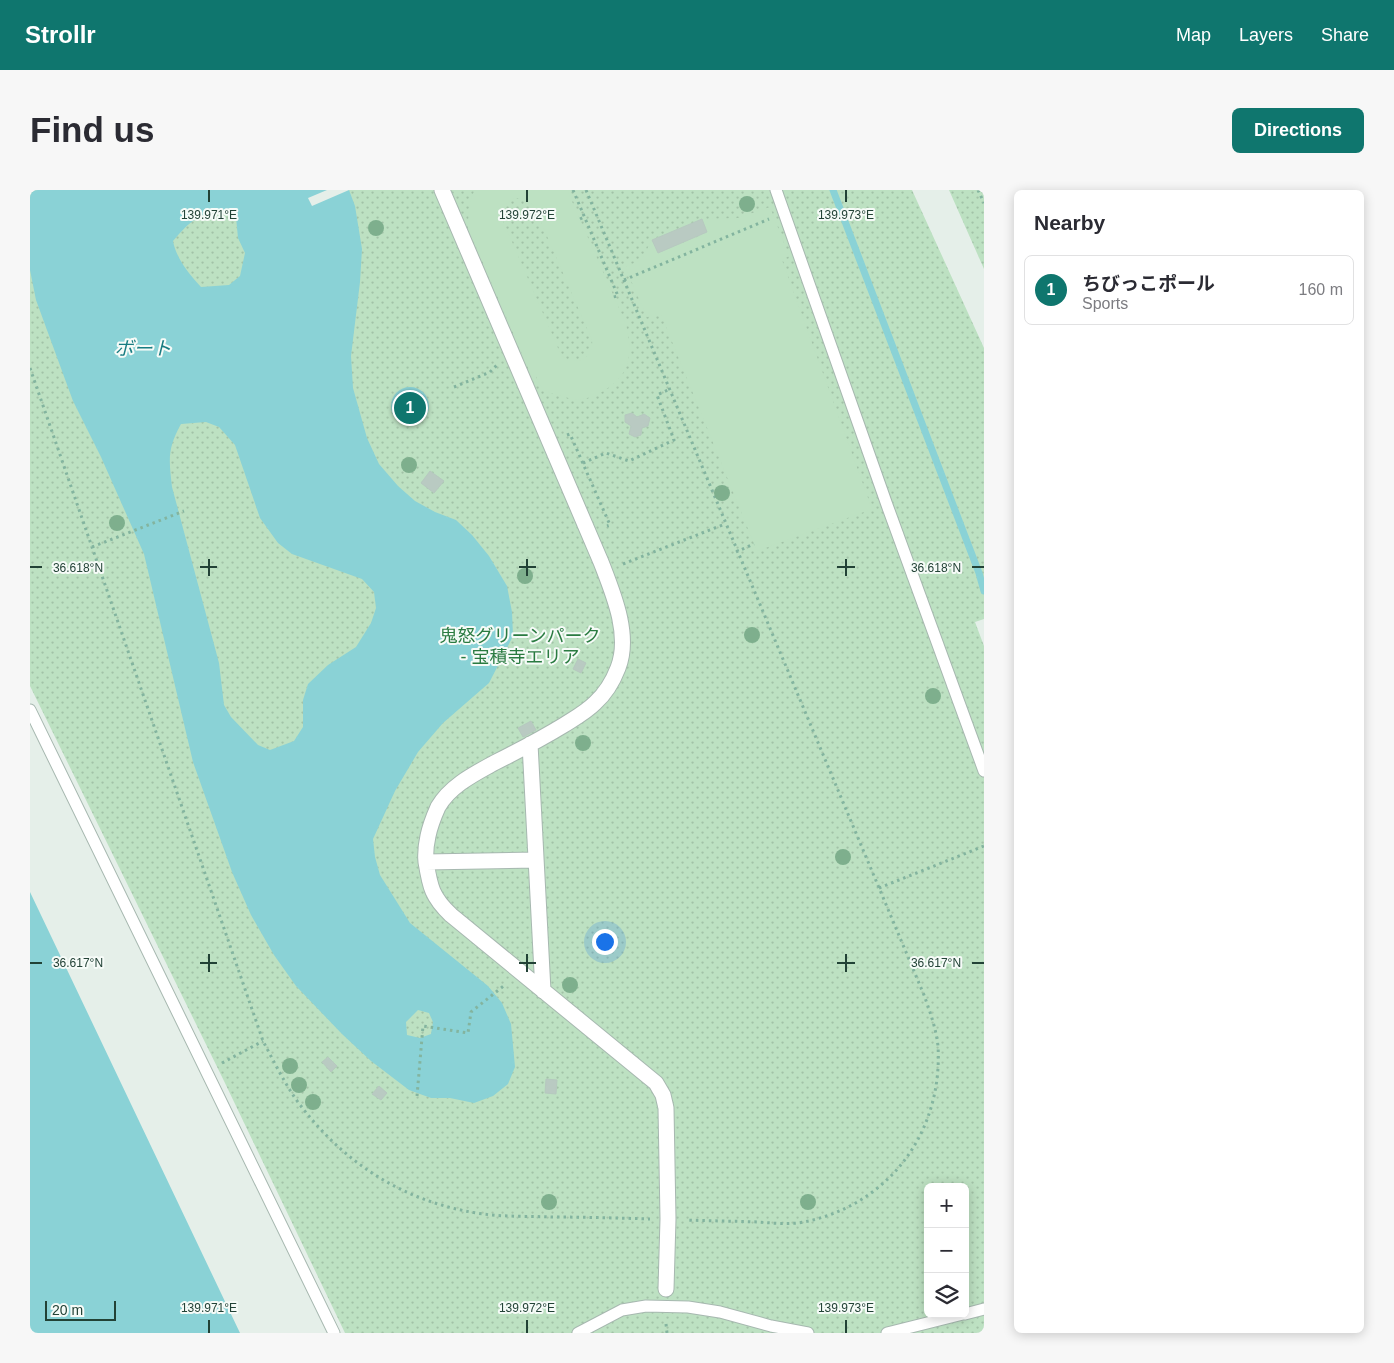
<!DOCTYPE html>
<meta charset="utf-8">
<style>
:root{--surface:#fff;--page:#f7f7f7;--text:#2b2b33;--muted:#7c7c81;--line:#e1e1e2;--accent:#0f766e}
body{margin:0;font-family:Helvetica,"Noto Sans JP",sans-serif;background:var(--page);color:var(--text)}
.controls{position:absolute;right:15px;bottom:15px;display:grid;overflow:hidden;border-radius:8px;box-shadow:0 2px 12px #0003}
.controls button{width:45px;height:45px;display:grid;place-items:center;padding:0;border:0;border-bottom:1px solid var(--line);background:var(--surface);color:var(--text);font:25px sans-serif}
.scale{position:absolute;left:15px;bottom:12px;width:71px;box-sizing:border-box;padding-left:5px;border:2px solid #224236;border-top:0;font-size:14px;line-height:18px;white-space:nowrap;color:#224236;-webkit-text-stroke:4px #f6fbf8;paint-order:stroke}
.you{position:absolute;left:574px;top:751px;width:18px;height:18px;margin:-12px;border:4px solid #fff;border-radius:50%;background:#1a73e8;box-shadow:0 0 0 8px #1a73e833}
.badge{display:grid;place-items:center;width:32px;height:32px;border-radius:50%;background:var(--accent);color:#fff;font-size:16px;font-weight:700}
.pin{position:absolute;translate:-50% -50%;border:2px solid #fff;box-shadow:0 1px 5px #0006}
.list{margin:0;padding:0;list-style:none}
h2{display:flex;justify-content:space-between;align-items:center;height:65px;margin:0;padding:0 20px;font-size:21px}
h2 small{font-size:16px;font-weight:400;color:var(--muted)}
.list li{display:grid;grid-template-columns:32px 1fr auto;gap:15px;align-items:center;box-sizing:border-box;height:70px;margin:0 10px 10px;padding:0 10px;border:1px solid var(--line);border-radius:8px}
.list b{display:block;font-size:19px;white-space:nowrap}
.list p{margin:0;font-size:16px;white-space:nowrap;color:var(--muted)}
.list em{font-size:16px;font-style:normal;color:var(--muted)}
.icon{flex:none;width:28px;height:28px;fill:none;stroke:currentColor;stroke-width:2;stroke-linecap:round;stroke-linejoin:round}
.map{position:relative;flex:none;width:954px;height:1143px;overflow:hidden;border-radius:8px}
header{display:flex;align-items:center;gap:30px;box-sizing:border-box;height:70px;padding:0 25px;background:var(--accent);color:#fff}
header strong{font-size:24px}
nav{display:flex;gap:28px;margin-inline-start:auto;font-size:18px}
.intro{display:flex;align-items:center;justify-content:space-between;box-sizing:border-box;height:120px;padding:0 30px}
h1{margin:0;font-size:35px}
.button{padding:12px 22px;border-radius:8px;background:var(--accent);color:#fff;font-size:18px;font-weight:700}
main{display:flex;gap:30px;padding:0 30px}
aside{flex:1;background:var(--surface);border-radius:8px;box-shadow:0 2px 12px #0003}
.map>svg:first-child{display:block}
</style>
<header>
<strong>Strollr</strong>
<nav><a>Map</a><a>Layers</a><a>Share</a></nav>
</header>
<div class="intro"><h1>Find us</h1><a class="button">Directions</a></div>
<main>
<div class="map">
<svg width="954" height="1143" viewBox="0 0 954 1143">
<defs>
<pattern id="grass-dots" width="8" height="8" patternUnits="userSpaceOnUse" patternTransform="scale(1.25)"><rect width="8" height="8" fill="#bde1c2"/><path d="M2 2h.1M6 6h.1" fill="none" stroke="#a2c2a7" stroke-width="1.8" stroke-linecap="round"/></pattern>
</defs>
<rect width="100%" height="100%" fill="#e5efe9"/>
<!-- grass -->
<path fill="url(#grass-dots)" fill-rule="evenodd" d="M0 0H882L954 158V429L945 432 954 456V1143H315L194 891 0 496ZM898 997H935V1124H898Z
M919 0H954V79Z"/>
<!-- pitch -->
<path fill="#bde1c2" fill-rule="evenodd" d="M445 0H537L596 134C599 148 602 166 595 180 587 194 567 208 551 209 543 210 535 207 528 205 522 204 515 201 511 196 509 193 507 189 506 186L502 187 438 38C439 25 438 11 445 0ZM485 8 495 9 504 16 562 150C564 169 546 178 531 165L473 31C471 20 475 13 485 8Z
M740 17 759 66 752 70 842 319 727 361 630 122 617 127 595 77 611 70 622 50 628 63 677 43 672 29 708 28Z"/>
<!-- water -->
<path fill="#8ad2d6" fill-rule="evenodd" d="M0 0H319L325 16 332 59 330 92 321 166 323 198 337 248 349 274 368 296 385 311 405 322 426 330 442 345 459 366 477 396 482 422 483 446 459 493 413 533 388 562 365 601 343 649 345 667 350 685 380 733 458 796 472 813 481 834 485 877 478 894 463 906 444 913 420 908H401L379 900 341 871 312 844 266 796 244 765 221 725 202 682 163 572 114 364 71 267 43 211 6 110 0 80ZM197 20 206 27 208 48 215 63 210 86 199 95 171 97C159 84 146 68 143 51 160 31 170 22 197 20ZM176 232 189 237 205 255 230 328 248 353 262 364 332 389 344 402 346 418 341 433 326 457 298 475 278 494 273 510V537L264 551 240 560 228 555 201 527 194 515 189 473 142 297C139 270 137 259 151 234ZM388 820 399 823 403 832 401 844 390 848 377 845 376 832Z
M361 216a19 19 0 1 1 38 0a19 19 0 1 1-38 0Z
M0 702 210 1143H0Z"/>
<!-- pier -->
<path fill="#e5efe9" d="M297 0H319L282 16 278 8Z"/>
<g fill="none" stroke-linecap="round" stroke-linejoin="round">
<!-- stream -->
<path stroke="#8ad2d6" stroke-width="7" d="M803 0 949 383 954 401"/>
</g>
<!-- building -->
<path fill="#b9cac2" stroke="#b6c9bf" d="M672 29 677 42 628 63 622 50Z
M602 223 607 227 614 224 620 228 618 236 612 238 611 245 605 247 599 244 601 236 595 232V225Z
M400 281 414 291 404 303 391 293Z
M548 469 556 473 551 483 543 479Z
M501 531 506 540 493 547 488 538Z
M298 867 307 876 301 882 292 872Z
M516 889 527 890 526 904 515 903Z
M349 896 357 903 351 910 342 904Z"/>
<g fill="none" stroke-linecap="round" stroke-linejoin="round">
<defs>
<path id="lane" d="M746 0 857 315 954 581
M0 520 304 1143
M935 1124 954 1119
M548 1143 592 1120 616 1116 658 1117 690 1122 741 1136 778 1143
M857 1143 933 1124"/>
<path id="street" d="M412 0 571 372C583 403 601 445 588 478 583 491 575 504 565 513 556 522 545 528 534 535 511 549 488 561 464 573 444 584 420 596 408 617 404 626 400 636 398 646 396 655 395 662 396 672 400 697 402 707 421 725L626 893 633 905 636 918 638 1029 636 1099
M500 554 513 801
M396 672 506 670"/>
</defs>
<!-- lane casing -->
<use href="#lane" stroke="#a7b8b0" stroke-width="13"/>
<!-- street casing -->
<use href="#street" stroke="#a7b8b0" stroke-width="17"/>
<!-- path -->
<path stroke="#83b49f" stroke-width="3" stroke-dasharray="2.5 4" stroke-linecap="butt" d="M543 0 588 106 583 107
M556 0 894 805C900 822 906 838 908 856 913 942 859 1015 774 1032 759 1035 743 1033 728 1032 704 1031 680 1031 656 1030
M948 0 954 13
M550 29 554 27
M594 90 739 29
M0 178 233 851C243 870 253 890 265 908 311 972 374 1013 453 1024 475 1027 499 1026 521 1027 554 1027 587 1028 620 1029
M424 197 460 182 467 175
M537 245 540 244 580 335 577 336
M553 273 576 263 599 271 644 250 627 205 640 199
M62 357 154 321
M706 362 724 354
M593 374 695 334
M849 698 954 656
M192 873 233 851
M387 906 393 836 438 843 441 822 476 794
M636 1134 637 1143"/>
<!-- lane -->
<use href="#lane" stroke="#fff" stroke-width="11"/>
<!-- street -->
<use href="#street" stroke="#fff" stroke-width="15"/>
</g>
<!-- trees -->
<g fill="#7eaf8d">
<circle cx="717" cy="14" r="8"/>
<circle cx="346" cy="38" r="8"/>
<circle cx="379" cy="275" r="8"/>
<circle cx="692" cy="303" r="8"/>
<circle cx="87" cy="333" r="8"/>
<circle cx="495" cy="386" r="8"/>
<circle cx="722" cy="445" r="8"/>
<circle cx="903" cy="506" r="8"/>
<circle cx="553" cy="553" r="8"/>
<circle cx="813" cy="667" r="8"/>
<circle cx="540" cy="795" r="8"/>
<circle cx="260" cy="876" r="8"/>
<circle cx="269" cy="895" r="8"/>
<circle cx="283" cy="912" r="8"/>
<circle cx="519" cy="1012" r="8"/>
<circle cx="778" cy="1012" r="8"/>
</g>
<!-- ticks -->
<path fill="none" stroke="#224236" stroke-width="2" d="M179 0V12M497 0V12M816 0V12M179 369V386M497 369V386M816 369V386M0 377H12M170 377H187M489 377H506M807 377H825M942 377H954M179 764V782M497 764V782M816 764V782M0 773H12M170 773H187M489 773H506M807 773H825M942 773H954M179 1130V1143M497 1130V1143M816 1130V1143"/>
<g text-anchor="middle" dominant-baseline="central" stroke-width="4" stroke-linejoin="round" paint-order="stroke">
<!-- park labels -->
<g font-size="18" fill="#2a7b41" stroke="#f6fbf8">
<text x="490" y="446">鬼怒グリーンパーク<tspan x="490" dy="21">- 宝積寺エリア</tspan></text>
</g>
<!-- water labels -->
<g font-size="19" font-style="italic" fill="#187c82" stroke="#f6fbf8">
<text x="113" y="158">ボート</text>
</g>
</g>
<g font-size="12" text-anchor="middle" fill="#224236" stroke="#f6fbf8" stroke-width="4" stroke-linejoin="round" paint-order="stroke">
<text x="179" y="29">139.971°E</text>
<text x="497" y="29">139.972°E</text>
<text x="816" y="29">139.973°E</text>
<text x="48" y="382">36.618°N</text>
<text x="906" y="382">36.618°N</text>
<text x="48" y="777">36.617°N</text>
<text x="906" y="777">36.617°N</text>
<text x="179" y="1122">139.971°E</text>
<text x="497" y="1122">139.972°E</text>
<text x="816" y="1122">139.973°E</text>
</g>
</svg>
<div class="controls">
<button>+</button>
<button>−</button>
<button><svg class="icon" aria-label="layers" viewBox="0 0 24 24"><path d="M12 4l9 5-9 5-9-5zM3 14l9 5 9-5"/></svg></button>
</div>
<div class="scale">20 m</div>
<div class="you"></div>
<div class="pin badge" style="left:380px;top:218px">1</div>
</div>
<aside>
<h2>Nearby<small></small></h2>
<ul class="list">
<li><span class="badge">1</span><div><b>ちびっこポール</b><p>Sports</p></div><em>160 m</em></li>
</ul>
</aside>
</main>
